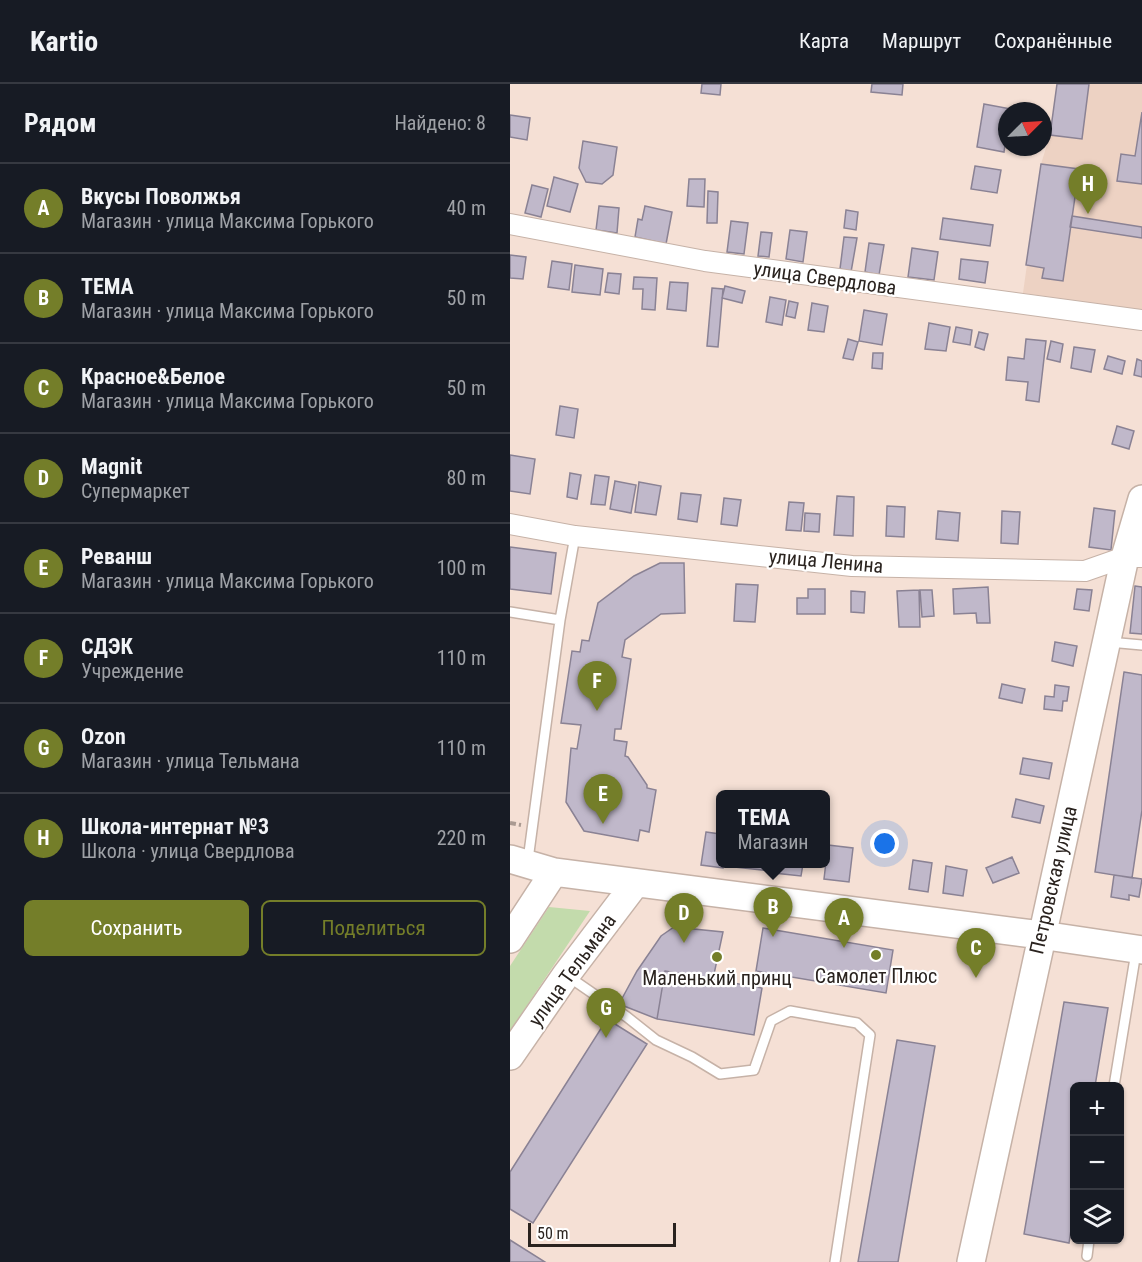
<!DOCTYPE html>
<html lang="ru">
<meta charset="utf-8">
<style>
:root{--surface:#171b24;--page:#20242c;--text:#f1f3f6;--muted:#9ea1a6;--line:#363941;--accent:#747e29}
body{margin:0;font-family:"Roboto Condensed",sans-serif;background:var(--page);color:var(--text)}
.controls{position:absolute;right:18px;bottom:18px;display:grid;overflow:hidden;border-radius:9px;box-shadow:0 2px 4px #0004}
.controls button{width:54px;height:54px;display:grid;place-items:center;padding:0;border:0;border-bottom:2px solid var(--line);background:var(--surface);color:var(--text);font:30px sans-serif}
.compass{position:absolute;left:488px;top:18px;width:54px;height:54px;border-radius:50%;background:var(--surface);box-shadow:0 2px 4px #0004;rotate:66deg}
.scale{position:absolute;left:18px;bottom:15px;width:148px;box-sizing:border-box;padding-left:6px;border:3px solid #2a231f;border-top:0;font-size:16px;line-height:21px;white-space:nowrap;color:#2a231f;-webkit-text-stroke:4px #fff;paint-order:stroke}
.you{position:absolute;left:375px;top:760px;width:21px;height:21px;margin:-15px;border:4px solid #fff;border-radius:50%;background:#1a73e8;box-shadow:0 0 0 9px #1a73e833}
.badge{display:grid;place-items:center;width:39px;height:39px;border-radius:50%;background:var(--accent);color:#fff;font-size:20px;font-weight:700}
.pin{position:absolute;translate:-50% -50px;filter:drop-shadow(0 2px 3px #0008)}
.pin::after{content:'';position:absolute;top:32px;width:21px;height:18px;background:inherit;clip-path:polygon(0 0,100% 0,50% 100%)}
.popup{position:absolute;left:206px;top:706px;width:114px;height:78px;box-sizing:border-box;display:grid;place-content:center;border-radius:9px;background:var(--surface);filter:drop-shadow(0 2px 4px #0005);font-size:20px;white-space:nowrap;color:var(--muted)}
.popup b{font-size:22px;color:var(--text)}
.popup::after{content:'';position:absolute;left:50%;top:100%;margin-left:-12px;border:12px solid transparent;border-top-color:var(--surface)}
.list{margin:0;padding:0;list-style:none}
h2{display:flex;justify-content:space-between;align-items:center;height:78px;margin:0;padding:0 24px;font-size:26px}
h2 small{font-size:20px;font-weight:400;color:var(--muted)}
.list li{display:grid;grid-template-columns:39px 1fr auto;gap:18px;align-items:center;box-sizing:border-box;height:90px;padding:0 24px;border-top:2px solid var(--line)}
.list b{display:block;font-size:22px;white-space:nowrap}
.list p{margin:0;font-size:20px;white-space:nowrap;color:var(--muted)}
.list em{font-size:20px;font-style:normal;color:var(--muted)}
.actions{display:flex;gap:12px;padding:18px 24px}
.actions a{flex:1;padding:14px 0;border:2px solid var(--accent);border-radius:9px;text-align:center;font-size:21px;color:var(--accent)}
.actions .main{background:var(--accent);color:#fff}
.icon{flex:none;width:33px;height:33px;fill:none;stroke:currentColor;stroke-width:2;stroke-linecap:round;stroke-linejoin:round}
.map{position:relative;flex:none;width:632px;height:1178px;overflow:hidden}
header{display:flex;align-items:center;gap:36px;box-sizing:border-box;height:84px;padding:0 30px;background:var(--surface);border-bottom:2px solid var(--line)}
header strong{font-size:28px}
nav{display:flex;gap:33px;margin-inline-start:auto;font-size:21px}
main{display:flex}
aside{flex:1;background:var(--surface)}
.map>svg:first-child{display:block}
</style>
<header>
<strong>Kartio</strong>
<nav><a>Карта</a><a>Маршрут</a><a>Сохранённые</a></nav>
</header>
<main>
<aside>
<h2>Рядом<small>Найдено: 8</small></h2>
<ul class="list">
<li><span class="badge">A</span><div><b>Вкусы Поволжья</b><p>Магазин · улица Максима Горького</p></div><em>40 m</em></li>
<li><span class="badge">B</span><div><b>ТЕМА</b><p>Магазин · улица Максима Горького</p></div><em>50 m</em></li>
<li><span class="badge">C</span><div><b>Красное&amp;Белое</b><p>Магазин · улица Максима Горького</p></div><em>50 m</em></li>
<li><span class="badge">D</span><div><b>Magnit</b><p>Супермаркет</p></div><em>80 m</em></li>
<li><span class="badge">E</span><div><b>Реванш</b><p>Магазин · улица Максима Горького</p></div><em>100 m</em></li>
<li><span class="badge">F</span><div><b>СДЭК</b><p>Учреждение</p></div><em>110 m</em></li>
<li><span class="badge">G</span><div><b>Ozon</b><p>Магазин · улица Тельмана</p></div><em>110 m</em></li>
<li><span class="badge">H</span><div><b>Школа-интернат №3</b><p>Школа · улица Свердлова</p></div><em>220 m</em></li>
</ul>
<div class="actions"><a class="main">Сохранить</a><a>Поделиться</a></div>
</aside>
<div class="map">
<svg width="632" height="1178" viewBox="0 0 632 1178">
<rect width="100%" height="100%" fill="#f5e0d5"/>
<!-- built -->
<path fill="#edd2c3" d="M547 0H632V226L513 209 531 80 540 51Z"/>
<!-- green -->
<path fill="#c3dbac" d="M39 823 80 827 0 947V882Z"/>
<!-- building -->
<path fill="#c0b8ca" stroke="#8a8294" stroke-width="1.5" d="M192 0H211L210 11 191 9Z
M362 0H393L392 11 361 8Z
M547 0H579L572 55 540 51Z
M474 20 501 25 500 27H497V47L494 68 467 63Z
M632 28V100L607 97 611 70 625 72Z
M0 31 20 34 17 56 0 53Z
M73 57 107 63 103 91 92 100 76 98 69 84Z
M531 80 569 85 553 197 532 194 534 184 516 181Z
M465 82 491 86 487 109 461 105Z
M44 93 68 100 60 128 37 122Z
M179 95H195L194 123 177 122Z
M22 101 38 105 31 133 15 129Z
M198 107 208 108 207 139H197Z
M89 122 109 124 107 149 86 146Z
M135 122 162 128 156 160 125 153 128 135 132 136Z
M336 126 348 128 346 146 334 144Z
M562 132 632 143V154L560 143Z
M433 134 483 141 480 162 430 155Z
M221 137 238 139 234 170 217 168Z
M280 146 297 148 293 178 276 175Z
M251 148 262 149 259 173 248 172Z
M334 153 347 154 341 188 330 185Z
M359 159 374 161 369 191 355 188Z
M402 164 428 168 424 196 398 193Z
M0 171 16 173 13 195 0 194Z
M451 175 478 178 475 199 449 195Z
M42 177 62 180 59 206 38 203Z
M65 181 93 185 90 211 62 208Z
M98 189 111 190 109 210 95 208Z
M124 193 147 194 145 226 132 225 133 205H123Z
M160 198 178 199 176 227 157 225Z
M215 202 235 207 232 219 212 214Z
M202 204 213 205 208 263 197 262Z
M260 213 276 216 272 241 256 238Z
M279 217 288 219 285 234 276 232Z
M302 219 318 222 314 248 298 246Z
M354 226 377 230 372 261 349 257Z
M419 239 440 243 436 267 415 265Z
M446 243 462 246 460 261 443 258Z
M469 248 478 250 474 266 465 263Z
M338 255 348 258 343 276 333 274Z
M516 255 536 257 529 318 516 316 518 298 496 296 498 273 514 275Z
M541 257 553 260 550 278 537 275Z
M564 263 585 266 581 288 561 284Z
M363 269H373L372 285 362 284Z
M598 272 615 277 612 290 594 285Z
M627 275 632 277V293L624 291Z
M50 322 68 325 64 354 46 351Z
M607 342 624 347 619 365 602 360Z
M0 371 25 375 20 410 0 407Z
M60 389 71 391 67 415 57 413Z
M85 391 99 393 95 421 81 420Z
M105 397 126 401 121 429 100 425Z
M129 398 151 402 146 431 125 428Z
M171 409 191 411 187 438 168 435Z
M327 412 344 413 343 452 324 451Z
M214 414 231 416 227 442 211 440Z
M279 418 294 419 291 447 276 446Z
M377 422 395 423 394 453 376 452Z
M584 424 605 427 601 466 579 463Z
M428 427 450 429 448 457 426 455Z
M492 427 510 428 508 460 491 459Z
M295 429 310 430 309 448 294 447Z
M0 463 46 469 41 510 0 505Z
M150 479H174L175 529 151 530 115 556 112 573 121 575 111 645H105L104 656 117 658 115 672 118 673 137 701V704L146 706 139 748 130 746 128 757 74 747 56 718 61 664 67 665 71 641 51 639 62 567 70 568 72 556 79 557 88 519 124 492Z
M226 500 248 501 245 538 224 537Z
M625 502 632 503V550L620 549Z
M478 503 480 539H467L466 529 444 530 443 505Z
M298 505H315V530H287V514H298Z
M567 505 582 506 579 527 564 525Z
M409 506 410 543H389L387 507Z
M410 506H422L424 532 412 533Z
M341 507 355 508 354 529 341 528Z
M545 558 567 562 563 582 542 577Z
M614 588 632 591V726L622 794 585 788Z
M492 600 515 605 512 619 489 614Z
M545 601 559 603 557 617H553L552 627 534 625 535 612 544 613Z
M513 674 542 679 539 695 510 690Z
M506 715 534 722 530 739 502 733Z
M196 748 210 750V780H213V784L191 781Z
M318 761 343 764 339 798 314 795Z
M502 773 509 789 483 799 476 784Z
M403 776 422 779 418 808 399 805Z
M225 780H261L260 787 225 783Z
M265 780H293L291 792 264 789Z
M436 782 457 786 453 812 433 809Z
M604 791 632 795 629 813 619 811V816L601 813Z
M164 843 213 848 203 895 155 887 147 935 109 920 127 887 151 852Z
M253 844 383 866 376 909 246 887Z
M155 887 252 904 244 951 147 935Z
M554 918 598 924 585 1002H564V1126L559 1159 514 1150Z
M97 935 137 960 23 1139 0 1125V1088Z
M387 956 425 962 388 1178H348Z
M0 1156 35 1178H0Z"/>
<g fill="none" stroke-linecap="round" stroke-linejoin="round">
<defs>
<path id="lane" d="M0 528 50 536
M599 558 632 561
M18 776 50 536 65 452
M59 893 117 933 146 956 182 973 210 990 244 986 261 937 280 927 347 939 360 951 325 1178
M604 1002 626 868
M577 1172 579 1156"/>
<path id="street" d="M0 140 195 177 632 236
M0 440 65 452 342 482 575 487 615 473H632"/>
<path id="secondary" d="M0 775 44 788 531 851 632 866
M0 855 44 788
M0 972 56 891 125 800
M461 1178 615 473 632 415"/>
</defs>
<!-- lane casing -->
<use href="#lane" stroke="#c6b2a7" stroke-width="12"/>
<!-- street casing -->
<use href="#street" stroke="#c6b2a7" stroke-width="22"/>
<!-- secondary casing -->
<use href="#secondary" stroke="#c6b2a7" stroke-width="30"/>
<!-- path -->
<path stroke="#aa9a92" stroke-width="4" stroke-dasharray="6 3" stroke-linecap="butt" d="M0 739 11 741"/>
<!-- lane -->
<use href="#lane" stroke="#fff" stroke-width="9"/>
<!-- street -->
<use href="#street" stroke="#fff" stroke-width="20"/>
<!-- secondary -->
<use href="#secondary" stroke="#fff" stroke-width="27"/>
</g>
<!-- markers -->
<g fill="#747e29" stroke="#fff" stroke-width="2">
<circle cx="366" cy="871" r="6"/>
<circle cx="207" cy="873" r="6"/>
</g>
<g text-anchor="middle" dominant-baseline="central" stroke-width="4.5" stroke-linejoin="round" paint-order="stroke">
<!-- street labels -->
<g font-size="20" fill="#2a231f" stroke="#fff">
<text transform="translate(315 194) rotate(8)">улица Свердлова</text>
<text transform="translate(316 477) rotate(5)">улица Ленина</text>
<text transform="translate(543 796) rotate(-77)">Петровская улица</text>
<text transform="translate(62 886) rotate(-54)">улица Тельмана</text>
</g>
<!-- poi labels -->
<g font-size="20" fill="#2a231f" stroke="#fff">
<text x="366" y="892">Самолет Плюс</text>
<text x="207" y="894">Маленький принц</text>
</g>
</g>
</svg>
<div class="controls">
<button>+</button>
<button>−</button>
<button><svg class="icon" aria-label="layers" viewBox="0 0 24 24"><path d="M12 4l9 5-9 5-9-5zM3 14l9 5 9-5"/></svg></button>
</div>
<svg class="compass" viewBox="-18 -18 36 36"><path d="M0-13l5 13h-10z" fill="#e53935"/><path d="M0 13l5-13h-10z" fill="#9ea1a6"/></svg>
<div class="scale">50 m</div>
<div class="you"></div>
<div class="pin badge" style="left:334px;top:864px">A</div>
<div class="pin badge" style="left:263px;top:853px">B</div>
<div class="popup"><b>ТЕМА</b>Магазин</div>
<div class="pin badge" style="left:466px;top:894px">C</div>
<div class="pin badge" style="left:174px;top:859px">D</div>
<div class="pin badge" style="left:93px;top:740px">E</div>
<div class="pin badge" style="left:87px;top:627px">F</div>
<div class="pin badge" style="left:96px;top:954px">G</div>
<div class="pin badge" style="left:578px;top:130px">H</div>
</div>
</main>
